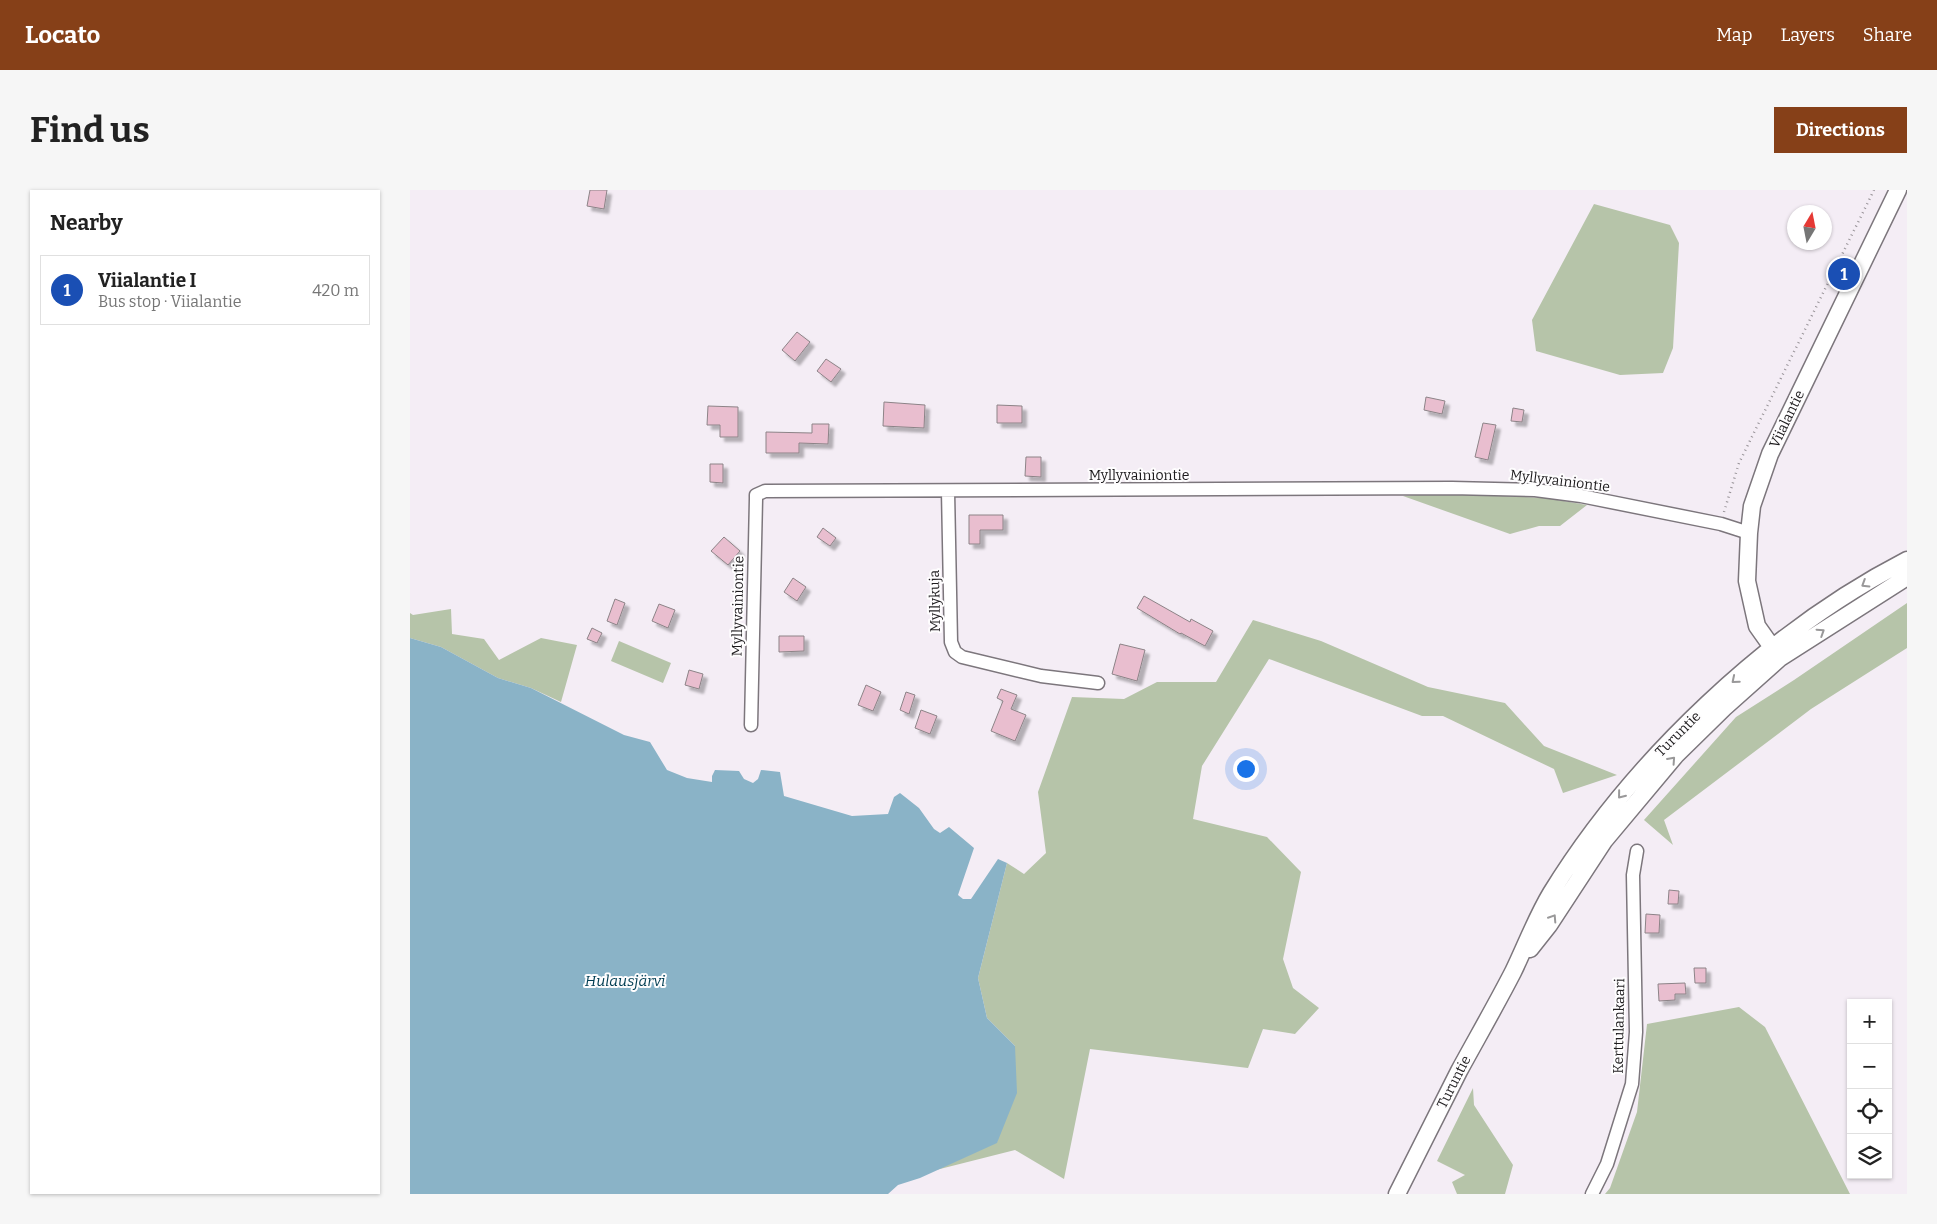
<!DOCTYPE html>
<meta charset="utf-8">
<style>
:root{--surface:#fff;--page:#f6f6f6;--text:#222;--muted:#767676;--line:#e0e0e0;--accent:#864018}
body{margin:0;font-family:Bitter,serif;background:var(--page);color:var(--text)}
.controls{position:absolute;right:15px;bottom:15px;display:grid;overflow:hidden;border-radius:0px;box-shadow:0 1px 4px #0004}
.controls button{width:45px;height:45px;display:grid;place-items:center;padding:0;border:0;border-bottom:1px solid var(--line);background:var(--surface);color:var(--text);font:25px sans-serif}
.compass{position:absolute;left:1377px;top:15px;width:45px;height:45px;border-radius:50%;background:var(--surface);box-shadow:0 1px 4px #0004;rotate:10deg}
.you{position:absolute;left:835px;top:578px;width:18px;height:18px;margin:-12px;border:4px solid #fff;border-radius:50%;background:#1a73e8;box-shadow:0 0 0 8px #1a73e833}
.badge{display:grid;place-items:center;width:32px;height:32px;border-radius:50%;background:var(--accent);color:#fff;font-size:16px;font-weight:700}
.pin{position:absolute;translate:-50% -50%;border:2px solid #fff;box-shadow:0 1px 5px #0006}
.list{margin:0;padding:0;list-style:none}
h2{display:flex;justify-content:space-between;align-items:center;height:65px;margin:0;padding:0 20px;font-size:21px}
h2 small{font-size:16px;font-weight:400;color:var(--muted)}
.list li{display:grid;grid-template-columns:32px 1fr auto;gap:15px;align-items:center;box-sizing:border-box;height:70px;margin:0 10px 10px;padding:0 10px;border:1px solid var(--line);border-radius:0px}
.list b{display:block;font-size:19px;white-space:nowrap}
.list p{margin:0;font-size:16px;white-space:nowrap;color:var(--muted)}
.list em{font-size:16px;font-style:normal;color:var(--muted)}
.icon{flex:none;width:28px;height:28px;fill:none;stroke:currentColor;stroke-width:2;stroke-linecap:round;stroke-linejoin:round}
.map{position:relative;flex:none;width:1497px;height:1004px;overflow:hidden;border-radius:0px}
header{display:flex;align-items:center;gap:30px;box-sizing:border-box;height:70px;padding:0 25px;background:var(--accent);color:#fff}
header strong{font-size:24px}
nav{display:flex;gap:28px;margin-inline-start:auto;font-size:18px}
.intro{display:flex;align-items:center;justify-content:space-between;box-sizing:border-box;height:120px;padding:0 30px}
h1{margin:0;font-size:35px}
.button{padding:12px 22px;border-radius:0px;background:var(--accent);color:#fff;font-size:18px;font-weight:700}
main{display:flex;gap:30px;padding:0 30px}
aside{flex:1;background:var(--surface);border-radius:0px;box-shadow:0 1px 4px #0004}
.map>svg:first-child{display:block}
</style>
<header>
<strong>Locato</strong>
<nav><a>Map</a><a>Layers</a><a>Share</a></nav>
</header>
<div class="intro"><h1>Find us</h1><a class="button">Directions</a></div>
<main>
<aside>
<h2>Nearby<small></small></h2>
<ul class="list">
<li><span class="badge" style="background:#1a4fb4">1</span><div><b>Viialantie I</b><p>Bus stop · Viialantie</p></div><em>420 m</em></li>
</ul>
</aside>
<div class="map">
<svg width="1497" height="1004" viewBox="0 0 1497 1004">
<defs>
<filter id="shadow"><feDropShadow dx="4.5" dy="4.5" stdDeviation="1" flood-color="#0004"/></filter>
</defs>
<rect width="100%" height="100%" fill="#f4edf5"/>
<!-- green -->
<path fill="#b6c4a9" d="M1184 14 1260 35 1269 53 1263 158 1253 183 1210 185 1126 161 1122 130Z
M1032 303 1136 308 1177 315 1150 336H1129L1100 344 993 306Z
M1497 413V458L1401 519 1254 630 1263 655 1234 630 1326 527 1384 490Z
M41 419 42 444 74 449 89 470 131 448 167 455 151 512 121 498 88 488 31 457 0 448V423L3 425Z
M843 430 911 451 1018 497 1095 513 1134 556 1207 585 1153 603 1144 579 1033 526H1012L859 469 792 576 783 629 857 647 891 682 873 769 883 798 909 818 885 844 853 839 838 878 680 859 654 989 605 960 526 980 587 952 605 856 577 828 568 788 597 673 614 684 636 663 628 602 662 507 714 509 747 492H806Z
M209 451 261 473 253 493 201 471Z
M1329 817 1355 837 1440 1004H1195L1200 998 1227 922 1237 834Z
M1063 898 1064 915 1103 975 1095 1004H1047L1042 992 1055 985 1027 971Z"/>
<!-- water -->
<path fill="#8ab3c7" d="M0 448 31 457 88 488 121 498 214 545 240 552 257 580 277 588 302 592V586L305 580 329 581 334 589 343 593 348 589 351 580 370 582 374 606 442 626 478 624 484 607 490 603 509 618 524 639 530 643 539 637 564 658 548 705 553 709H561L588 669 597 673 568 788 577 828 605 856 607 903 587 953 510 988 488 995 478 1004H0Z"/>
<!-- building -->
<path fill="#e9becf" stroke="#8c8387" filter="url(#shadow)" d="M180 0H197L194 19 177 16Z
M387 142 400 152 385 171 372 160Z
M416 169 431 179 421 192 407 181Z
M1016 207 1035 211 1032 224 1014 220Z
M474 212 515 215 514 238 473 236Z
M587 215 612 216V233H587Z
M298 216 328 217V247H310V235H297Z
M1103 218 1114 220 1112 232 1101 231Z
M1073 233 1086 235 1078 270 1065 267Z
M402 234H419L418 254 389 253V263H356V242L402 243Z
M616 267H631V287L615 286Z
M300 274H313V293L300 292Z
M559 325H593V340H570V354H559Z
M413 338 426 348 420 356 407 347Z
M314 347 330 361 318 375 301 361Z
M383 388 396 397 387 411 374 402Z
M734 406 780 432 781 429 803 441 795 456 771 443 770 444 727 418Z
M205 409 215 413 207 435 197 431Z
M249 414 265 420 258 438 242 431Z
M182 438 192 443 187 453 177 449Z
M369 446H394V461L369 462Z
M710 454 735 460 727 491 702 484Z
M279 480 293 484 289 499 275 495Z
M456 495 471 502 463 521 448 515Z
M591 499 607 505 601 519 616 525 605 551 581 541 593 511 587 508Z
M496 502 505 505 499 524 490 520Z
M511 520 527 526 520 544 505 538Z
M1259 700 1269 701 1268 714H1258Z
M1236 724 1250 725 1249 743H1235Z
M1284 778H1296V793H1285Z
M1275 793 1276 804H1265V810L1249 811 1248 794Z"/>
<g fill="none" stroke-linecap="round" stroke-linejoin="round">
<defs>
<path id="minor" d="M538 301 541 452 545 462 552 467 631 486 688 493
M341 535 346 309V305L355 301 1042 298 1125 300 1171 306 1311 334 1339 343
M1182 1004 1197 974 1222 894 1226 842 1223 685 1227 661"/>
<path id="major" d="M1369 467 1347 436 1337 391 1339 343 1342 316 1360 264 1488 0
M1120 759 1139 735 1194 651 1266 565 1314 518 1370 468 1497 387
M987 1004C1008 963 1028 922 1049 881 1067 848 1086 815 1103 782 1116 755 1126 728 1141 703 1223 570 1359 441 1497 370"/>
</defs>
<!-- minor casing -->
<use href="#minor" stroke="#7c767c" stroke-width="15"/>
<!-- major casing -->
<use href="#major" stroke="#7c767c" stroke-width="19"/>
<!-- path -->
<path stroke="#989398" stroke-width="2.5" stroke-dasharray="1 4" stroke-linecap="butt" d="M1314 322 1329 273 1464 0"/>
<!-- minor -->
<use href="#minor" stroke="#fff" stroke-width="12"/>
<!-- major -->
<use href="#major" stroke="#fff" stroke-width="16"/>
</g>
<!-- one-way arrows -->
<defs><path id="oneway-chevron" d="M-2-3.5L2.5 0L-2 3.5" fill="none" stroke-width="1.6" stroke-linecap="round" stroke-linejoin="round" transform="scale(1.25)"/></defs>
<g stroke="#999899">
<use href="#oneway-chevron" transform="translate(1455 394) rotate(148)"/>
<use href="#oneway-chevron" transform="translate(1411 442) rotate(-33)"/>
<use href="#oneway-chevron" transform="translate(1325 490) rotate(140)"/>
<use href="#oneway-chevron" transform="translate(1262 570) rotate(-48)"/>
<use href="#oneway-chevron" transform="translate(1211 605) rotate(129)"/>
<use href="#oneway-chevron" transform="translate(1143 728) rotate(-57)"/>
</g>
<g text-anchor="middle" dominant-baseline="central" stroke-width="4" stroke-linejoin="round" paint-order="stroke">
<!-- street labels -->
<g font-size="14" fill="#1d1b1d" stroke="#fefdfe">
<text transform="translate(1377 229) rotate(-64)">Viialantie</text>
<text x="729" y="285">Myllyvainiontie</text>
<text transform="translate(1150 291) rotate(7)">Myllyvainiontie</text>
<text transform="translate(525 411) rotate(-91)">Myllykuja</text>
<text transform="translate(328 416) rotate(-89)">Myllyvainiontie</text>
<text transform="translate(1268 544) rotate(-45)">Turuntie</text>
<text transform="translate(1209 836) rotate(-89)">Kerttulankaari</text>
<text transform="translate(1044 892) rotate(-63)">Turuntie</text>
</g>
<!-- water labels -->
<g font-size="15" font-style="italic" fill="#003d52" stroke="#fefdfe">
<text x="215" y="791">Hulausjärvi</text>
</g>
</g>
</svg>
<div class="controls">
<button>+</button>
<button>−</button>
<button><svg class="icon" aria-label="locate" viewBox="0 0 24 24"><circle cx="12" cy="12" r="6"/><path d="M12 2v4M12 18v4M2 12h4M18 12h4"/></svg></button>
<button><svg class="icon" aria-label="layers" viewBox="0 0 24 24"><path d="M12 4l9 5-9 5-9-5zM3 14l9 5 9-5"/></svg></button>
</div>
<svg class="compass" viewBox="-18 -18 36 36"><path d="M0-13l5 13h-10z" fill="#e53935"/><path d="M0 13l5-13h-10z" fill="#767676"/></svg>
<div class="you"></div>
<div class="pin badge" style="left:1434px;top:84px;background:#1a4fb4">1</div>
</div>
</main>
